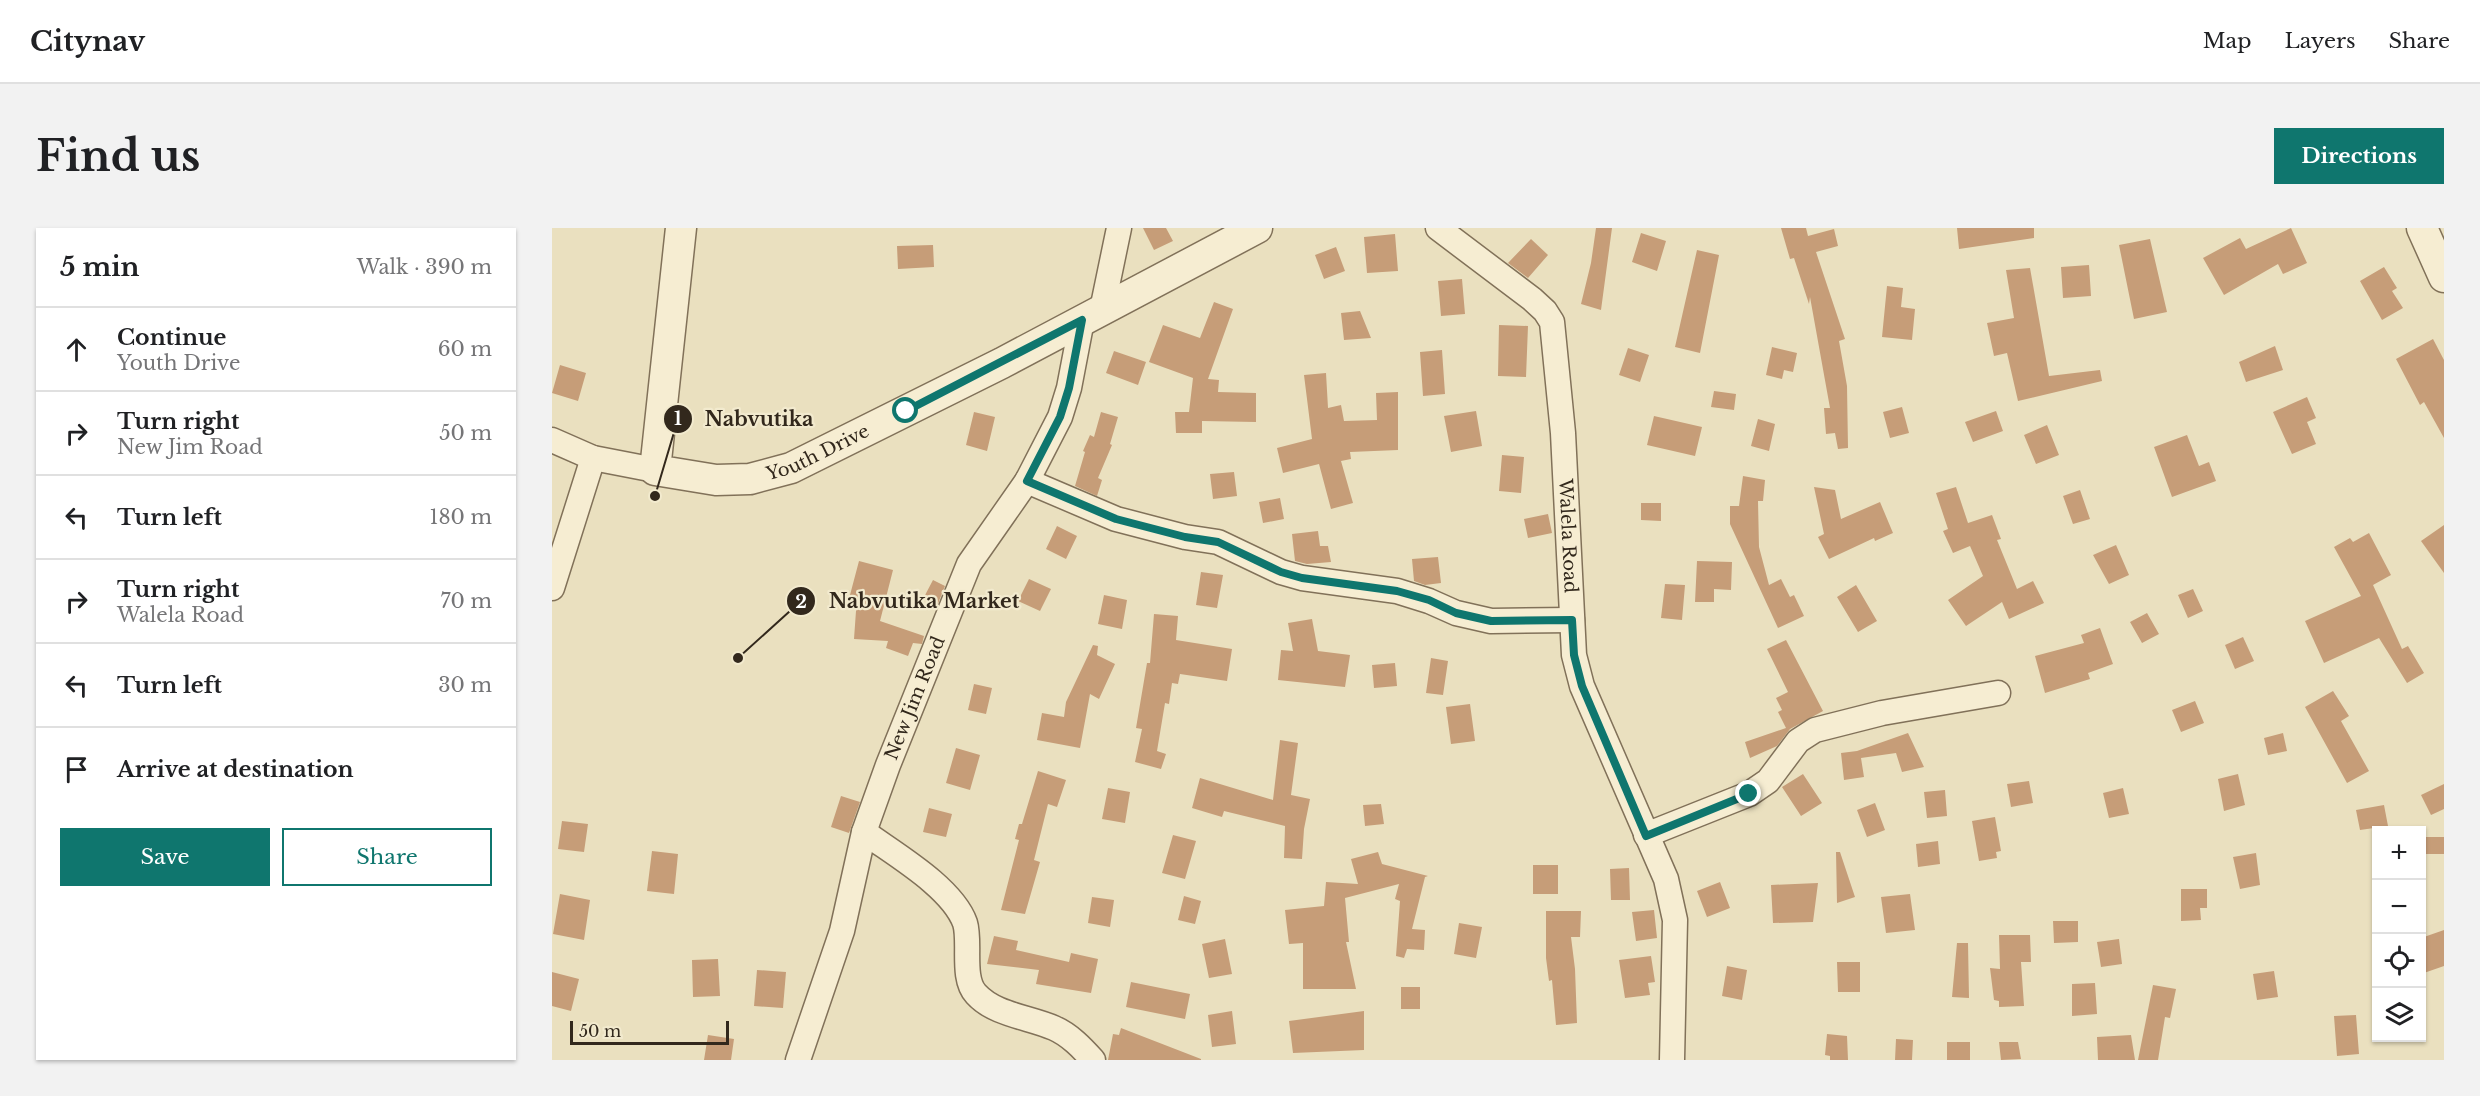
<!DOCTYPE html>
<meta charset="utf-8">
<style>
:root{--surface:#fff;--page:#f2f2f2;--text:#202124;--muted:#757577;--line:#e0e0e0;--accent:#0f766e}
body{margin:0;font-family:"Libre Baskerville",serif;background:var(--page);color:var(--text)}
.controls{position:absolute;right:18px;bottom:18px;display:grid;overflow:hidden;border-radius:0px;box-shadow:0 2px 4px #0004}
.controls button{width:54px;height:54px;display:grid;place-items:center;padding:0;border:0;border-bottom:2px solid var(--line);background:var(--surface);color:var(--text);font:30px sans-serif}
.scale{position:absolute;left:18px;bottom:15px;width:159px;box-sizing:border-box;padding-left:6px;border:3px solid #32281c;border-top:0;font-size:16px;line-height:21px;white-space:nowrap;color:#32281c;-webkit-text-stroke:4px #f2eace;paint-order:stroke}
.stop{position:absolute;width:18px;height:18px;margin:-14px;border:4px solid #0f766e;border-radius:50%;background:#fff}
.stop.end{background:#0f766e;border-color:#fff;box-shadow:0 2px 6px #0008}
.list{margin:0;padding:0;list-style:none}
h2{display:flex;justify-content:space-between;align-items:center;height:78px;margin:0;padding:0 24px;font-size:26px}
h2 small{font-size:20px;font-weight:400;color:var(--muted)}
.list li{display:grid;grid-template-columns:39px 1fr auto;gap:18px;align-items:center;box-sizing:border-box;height:84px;padding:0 24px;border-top:2px solid var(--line)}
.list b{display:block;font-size:22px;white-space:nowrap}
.list p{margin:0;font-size:20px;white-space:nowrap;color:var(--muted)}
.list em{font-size:20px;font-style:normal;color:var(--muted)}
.actions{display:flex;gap:12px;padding:18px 24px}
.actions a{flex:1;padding:14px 0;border:2px solid var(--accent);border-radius:0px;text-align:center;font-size:21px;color:var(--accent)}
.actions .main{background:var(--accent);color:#fff}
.icon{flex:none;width:33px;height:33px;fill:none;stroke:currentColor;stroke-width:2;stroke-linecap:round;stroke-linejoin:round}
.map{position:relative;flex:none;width:1892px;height:832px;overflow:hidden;border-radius:0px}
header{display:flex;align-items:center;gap:36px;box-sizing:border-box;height:84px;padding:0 30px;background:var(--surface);border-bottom:2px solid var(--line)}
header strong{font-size:28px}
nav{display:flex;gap:33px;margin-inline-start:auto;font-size:21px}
.intro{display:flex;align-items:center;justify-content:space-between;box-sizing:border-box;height:144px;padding:0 36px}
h1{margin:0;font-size:42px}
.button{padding:15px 27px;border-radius:0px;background:var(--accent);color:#fff;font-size:21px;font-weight:700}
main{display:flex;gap:36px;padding:0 36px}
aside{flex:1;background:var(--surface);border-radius:0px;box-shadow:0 2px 4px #0004}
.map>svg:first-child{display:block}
</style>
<header>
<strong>Citynav</strong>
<nav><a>Map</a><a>Layers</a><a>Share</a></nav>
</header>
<div class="intro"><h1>Find us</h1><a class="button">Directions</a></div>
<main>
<aside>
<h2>5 min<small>Walk · 390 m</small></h2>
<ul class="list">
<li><svg class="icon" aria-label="ahead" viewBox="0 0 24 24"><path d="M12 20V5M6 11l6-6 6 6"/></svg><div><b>Continue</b><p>Youth Drive</p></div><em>60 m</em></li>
<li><svg class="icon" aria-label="right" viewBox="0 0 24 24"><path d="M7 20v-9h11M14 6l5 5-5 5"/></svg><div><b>Turn right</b><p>New Jim Road</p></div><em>50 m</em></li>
<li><svg class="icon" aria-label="left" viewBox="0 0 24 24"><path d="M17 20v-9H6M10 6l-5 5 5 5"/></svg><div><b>Turn left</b></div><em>180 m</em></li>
<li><svg class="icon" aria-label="right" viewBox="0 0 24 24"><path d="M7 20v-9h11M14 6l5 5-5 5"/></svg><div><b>Turn right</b><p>Walela Road</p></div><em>70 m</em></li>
<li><svg class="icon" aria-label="left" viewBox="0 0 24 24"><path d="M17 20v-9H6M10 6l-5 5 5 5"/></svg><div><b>Turn left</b></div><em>30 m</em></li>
<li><svg class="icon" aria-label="arrive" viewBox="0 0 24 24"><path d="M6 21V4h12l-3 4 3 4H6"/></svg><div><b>Arrive at destination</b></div></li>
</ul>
<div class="actions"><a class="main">Save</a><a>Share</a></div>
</aside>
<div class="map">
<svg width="1892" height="832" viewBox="0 0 1892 832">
<rect width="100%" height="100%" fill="#eae0bf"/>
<!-- building -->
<path fill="#c69d78" d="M591 0H614L621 13 602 22Z
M1044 0H1060L1049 82 1029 76 1039 35Z
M1229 0H1254L1256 8 1282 1 1286 18 1264 24 1293 111 1287 113 1295 158 1296 220 1286 221 1283 205 1274 206 1272 180H1278L1258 69 1257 76 1242 30 1238 31Z
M1405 0H1482V10L1407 21Z
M1739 0 1755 35 1731 46 1726 36 1672 67 1651 30 1688 10 1694 21Z
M1089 5 1114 13 1105 43 1080 34Z
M843 6 846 43 815 45 812 9Z
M979 11 996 27 976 50 956 35Z
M1598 11 1615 84 1582 91 1567 17Z
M381 17 382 39 346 41 345 18Z
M784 19 793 43 772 51 763 27Z
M1145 22 1167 27 1148 125 1123 119Z
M1537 37 1539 68 1511 70 1509 39Z
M1832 39 1845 60 1840 63 1851 80 1830 92 1808 53Z
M1478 40 1497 148 1548 142 1550 153 1466 173 1455 125 1442 128 1435 95 1462 90 1454 42Z
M910 51 913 86 889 88 886 53Z
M1335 58 1351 60 1349 79 1363 81 1360 112 1330 109Z
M662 74 681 81 656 151 667 152 666 164 704 165V194L650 193V205H624L623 184H637L641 150 597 134 611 97 648 110Z
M808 83 819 110 792 112 789 85Z
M947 97 976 98 974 149 946 148Z
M1881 111 1892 132V210L1872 174 1868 177 1844 131Z
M1723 118 1731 142 1694 154 1687 134Z
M1220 119 1245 125 1241 144 1232 142 1230 151 1214 147Z
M1076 120 1097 127 1088 154 1067 147Z
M890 122 893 166 871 168 868 124Z
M562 123 594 134 586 157 554 145Z
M8 137 34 145 26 173 0 165Z
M774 145 776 180 789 177 792 193 825 192 824 165 846 164V222L798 224 799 231 789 233 801 275 779 281 767 236 731 245 725 220 760 211 752 147Z
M1162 163 1184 166 1182 182 1159 179Z
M1755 169 1764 190 1755 194 1764 216 1740 226 1721 184Z
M1350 179 1357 205 1338 210 1331 184Z
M924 183 930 218 899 224 892 188Z
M1444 183 1451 203 1421 214 1413 194Z
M422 184 443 189 435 223 414 217Z
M549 184 566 189 558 216 560 217 546 250 550 252 545 268 523 258 533 224 531 223 538 207 542 209Z
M1102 188 1150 199 1143 228 1095 217Z
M1206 191 1223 196 1217 223 1199 218Z
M1495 197 1507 227 1484 236 1472 207Z
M1635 207 1647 238 1657 234 1664 253 1620 269 1602 219Z
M950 227 972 229 969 265 947 263Z
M682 244 685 268 661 271 658 246Z
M1191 248 1213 252 1211 273H1206L1207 319 1217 357 1229 351 1238 369 1242 367 1252 388 1226 400 1178 296V278H1187Z
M1262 259 1283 262 1289 291 1328 274 1341 305 1323 313 1322 310 1277 331 1266 309 1272 306Z
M1404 259 1416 295 1440 287 1449 311 1445 312 1465 361 1481 353 1492 375 1457 391 1450 374 1414 398 1396 372 1431 348 1418 318 1401 325 1391 303 1396 301 1384 265Z
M1528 262 1538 291 1521 296 1511 268Z
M728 270 732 291 711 295 707 274Z
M1089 275H1109V293L1089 292Z
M996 286 1000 305 976 310 972 291Z
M1892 297V345L1869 313Z
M505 298 525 308 514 331 494 321Z
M766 303 768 318H776L779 334 755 336 743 333 740 306Z
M1817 305 1839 347 1821 357 1850 421 1856 418 1872 445 1855 455 1827 410 1772 435 1753 393 1809 368 1782 319 1798 310 1801 314Z
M1564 317 1577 347 1557 356 1541 327Z
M886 329 889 355 873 357 862 353 860 331Z
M307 333 341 342 328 393 372 408 370 416 361 415 356 428 334 420 336 413 302 411 305 369 298 367Z
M1145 333 1180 334 1179 362 1162 361V374H1143Z
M649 344 671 347 665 380 644 377Z
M477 351 499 361 488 383 466 373Z
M381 352 393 358 385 378 371 371Z
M1113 356 1133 357 1130 392 1109 390Z
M1304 357 1325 393 1306 404 1285 369Z
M1641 361 1651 383 1636 390 1626 367Z
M552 367 575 372 570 401 546 396Z
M1595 385 1607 406 1590 415 1578 394Z
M602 386 626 388 624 412 680 421 675 453 628 446 626 456 620 455 617 476 613 475 605 523 614 526 609 541 583 534 590 501 584 500 595 435H598Z
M760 391 766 423 798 427 793 459 726 452 729 422 741 423 736 395Z
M1548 400 1561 436 1536 445 1538 451 1493 465 1483 428 1532 415 1529 407Z
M1691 409 1702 433 1683 441 1673 417Z
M1234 412 1271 483 1238 501 1225 518 1198 530 1193 514 1234 500 1226 484 1230 482 1224 470 1236 464 1215 421Z
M541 417 546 418 545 427 563 436 547 471 538 466 528 520 485 512 490 485 512 489 514 474Z
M879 430 896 433 891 467 874 465Z
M843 435 845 458 822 460 820 437Z
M422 456 440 460 434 486 416 482Z
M1781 463 1797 488 1789 493 1817 543 1795 555 1753 479Z
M1643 473 1652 495 1629 504 1620 482Z
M918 476 923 513 899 516 894 479Z
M1356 505 1372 539 1350 544 1344 525 1309 530 1312 549 1292 552 1289 525 1305 523Z
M1731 505 1735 523 1716 527 1712 510Z
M728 512 746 515 739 567 758 571 752 601 750 631 732 630 733 598 672 583 670 589 640 580 648 550 721 572Z
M404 520 428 527 418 562 394 555Z
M486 543 514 552 505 579 496 576 482 632 488 634 473 686 449 682 467 612 463 611 467 596H470Z
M1251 546 1270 575 1249 588 1230 559Z
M1686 546 1693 577 1672 583 1666 551Z
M1477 553 1481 575 1459 579 1455 556Z
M1892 556V581L1879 587 1869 567Z
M556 560 578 564 573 595 550 591Z
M1571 560 1577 586 1557 590 1551 565Z
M1393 562 1395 588 1375 590 1372 564Z
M289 568 308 574 297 605 279 599Z
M1323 575 1333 602 1315 609 1305 582Z
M829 576 832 596 813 598 811 577Z
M1832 577 1836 598 1808 602 1804 582Z
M377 580 400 586 394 609 371 604Z
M1443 589 1449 623 1444 624 1445 630 1427 633 1420 593Z
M10 593 36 596 32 624 6 621Z
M621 607 644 613 633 651 610 645Z
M1870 609H1892V626H1871Z
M1386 613 1388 636 1366 639 1364 616Z
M100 623 126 626 122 666 95 663Z
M826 624 830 636 876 648 873 649 860 701 873 702 872 722 855 721 852 730 844 728 848 673 843 671 847 656 793 670 797 714H794L804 761H751V715L737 716 733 682 772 678 774 654 806 656 799 631Z
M1284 624H1288L1303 669 1285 675Z
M1704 625 1708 657 1688 661 1681 629Z
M981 637H1006V666H981Z
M1077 640 1078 672H1059L1058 641Z
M1168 654 1178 680 1155 689 1145 663Z
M1266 655 1261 694 1221 695 1219 657Z
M1629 661H1655V680H1648L1649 692 1629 693Z
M8 666 38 672 32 712 1 706Z
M1358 666 1363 702 1334 705 1329 669Z
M632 668 649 673 643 696 626 692Z
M540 669 562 672 558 699 536 695Z
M1102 682 1105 710 1084 713 1080 684Z
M994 683H1029L1028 709H1019L1023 741 1025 795 1004 797 1000 752 997 753 994 730Z
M1501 693H1526V714L1502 715Z
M907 695 930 699 924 730 902 726Z
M1892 702V738L1869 746 1872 709Z
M1447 707H1478L1479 734H1469L1472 778 1447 779V773L1442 772 1438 740 1448 741Z
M442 708 466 713 464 722 517 734 519 725 546 731 539 765 484 756 487 742 435 736Z
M673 711 680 746 657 750 650 716Z
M1567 711 1570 736 1549 739 1545 714Z
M1405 715H1416L1417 770 1400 769Z
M1099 728 1103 754 1096 755 1098 767 1073 770 1067 732Z
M166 731 168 768 141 769 140 732Z
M1285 734H1308V764H1286Z
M1175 738 1195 742 1190 772 1170 768Z
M205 742 234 744 231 780 202 778Z
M1722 743 1726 769 1705 772 1701 746Z
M0 744 27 751 19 783 0 778Z
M579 754 638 766 633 791 574 779Z
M1543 755 1545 786 1520 788V756Z
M1601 757 1624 761 1618 790 1613 789 1606 832H1586Z
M849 759H868V781H849Z
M680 783 684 816 660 819 656 787Z
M812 783V822L741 825 737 793Z
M1804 787 1807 826 1785 828 1782 788Z
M569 800 649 831V832H556L561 806 567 807Z
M1275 806 1295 808 1296 832H1278V828L1273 827Z
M156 807 182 811 179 832H152Z
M1579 807 1583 832H1546L1545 809Z
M1344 811 1361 812 1360 832H1343Z
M1395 814H1418V832H1395Z
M1447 814H1466L1469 831 1449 832Z"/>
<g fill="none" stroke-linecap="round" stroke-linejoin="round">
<defs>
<g id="minor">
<path id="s1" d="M886 0 980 71 993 83 1000 94 1011 205 1022 427 1030 458 1114 651 1123 692 1120 832"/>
<path d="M550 82 567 0"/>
<path d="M0 212 41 230 103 242"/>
<path d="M475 253 564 291 633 309 666 314 729 344 750 350 845 363 877 373 904 385 939 393 1020 392"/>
<path d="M0 360 41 230"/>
<path d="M312 604C342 626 400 659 413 695 419 714 409 750 424 766 443 787 477 789 502 800 518 807 530 820 541 832"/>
<path d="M1094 607 1197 566 1216 553 1246 513 1263 502 1330 485 1446 465"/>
<path id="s2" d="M246 832 290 703 312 604 336 537 417 336 475 253 508 189 517 160 530 92"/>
</g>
<g id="tertiary">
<path id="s3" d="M129 0 103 242 164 252 198 251 239 240 450 135 705 0"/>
<path d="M1870 0 1892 49"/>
</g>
</defs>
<!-- minor casing -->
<use href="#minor" stroke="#817159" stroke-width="27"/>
<!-- tertiary casing -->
<use href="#tertiary" stroke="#817159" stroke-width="33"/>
<!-- minor -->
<use href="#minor" stroke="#f6edd2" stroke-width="24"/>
<!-- tertiary -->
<use href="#tertiary" stroke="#f6edd2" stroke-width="30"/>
</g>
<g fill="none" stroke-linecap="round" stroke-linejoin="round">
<!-- route -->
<path stroke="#0f766e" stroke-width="8" d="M354 183 530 92 517 160 508 189 475 253 564 291 633 309 666 314 729 344 750 350 845 363 877 372 904 385 939 393 1020 392 1022 427 1030 458 1094 608 1197 566"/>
</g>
<g text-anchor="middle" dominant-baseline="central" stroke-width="4.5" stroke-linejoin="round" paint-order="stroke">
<!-- street labels -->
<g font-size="18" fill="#32281c" stroke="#f2eace">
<text stroke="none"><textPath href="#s3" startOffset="412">Youth Drive</textPath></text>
<text stroke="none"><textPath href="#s1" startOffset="363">Walela Road</textPath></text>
<text stroke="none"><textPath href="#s2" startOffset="381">New Jim Road</textPath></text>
</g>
</g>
<!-- callouts -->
<path fill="none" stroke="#32281c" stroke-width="2" d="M103 268L126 191M186 430L249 373"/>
<g fill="#32281c" stroke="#f2eace" stroke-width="2">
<circle cx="103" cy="268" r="6"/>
<circle cx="186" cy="430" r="6"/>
<circle cx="126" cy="191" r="15"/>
<circle cx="249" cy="373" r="15"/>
</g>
<g font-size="18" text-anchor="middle" font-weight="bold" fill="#fff">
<text x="126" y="197">1</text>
<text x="249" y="380">2</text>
</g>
<g font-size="20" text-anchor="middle" font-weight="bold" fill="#32281c" stroke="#f2eace" stroke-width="4.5" stroke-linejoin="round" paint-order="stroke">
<text x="207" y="198">Nabvutika</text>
<text x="372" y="380">Nabvutika Market</text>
</g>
</svg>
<div class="controls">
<button>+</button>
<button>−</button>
<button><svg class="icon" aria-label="locate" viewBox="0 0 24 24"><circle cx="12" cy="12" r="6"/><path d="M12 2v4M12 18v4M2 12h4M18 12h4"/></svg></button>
<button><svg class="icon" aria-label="layers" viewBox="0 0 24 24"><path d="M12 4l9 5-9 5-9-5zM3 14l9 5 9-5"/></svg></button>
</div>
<div class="scale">50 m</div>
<div class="stop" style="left:354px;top:183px"></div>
<div class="stop end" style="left:1197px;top:566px"></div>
</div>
</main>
